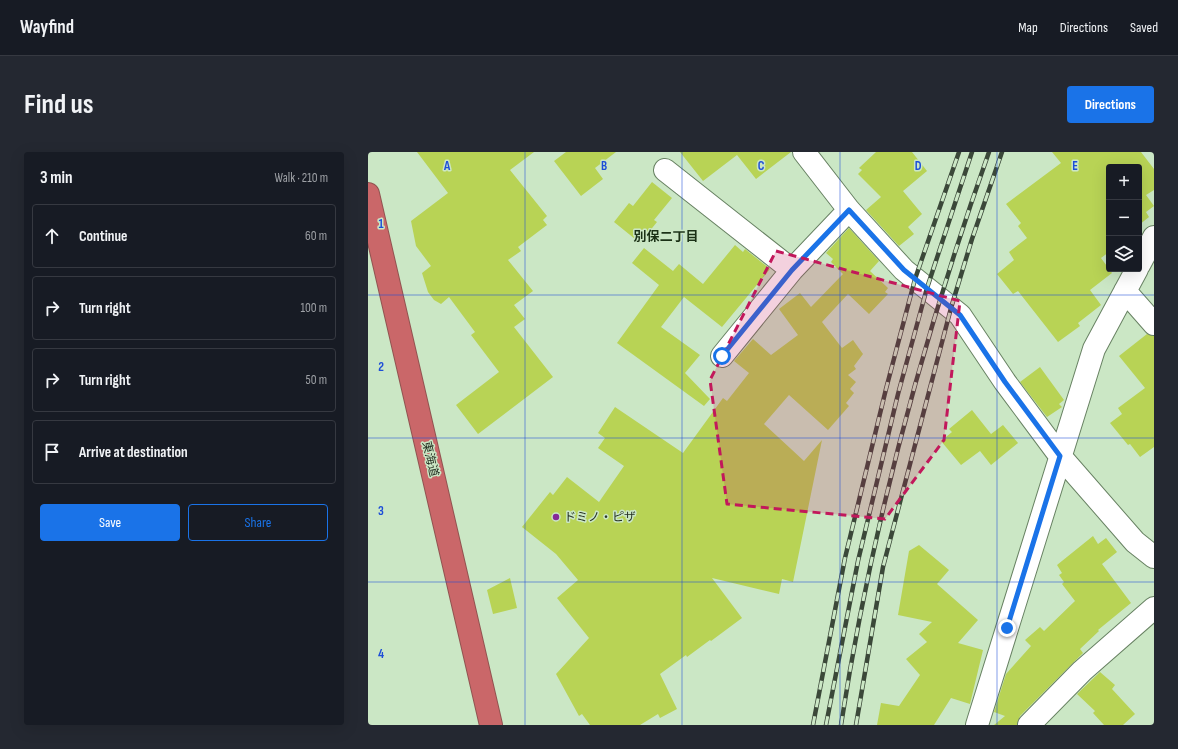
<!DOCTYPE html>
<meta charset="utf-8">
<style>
:root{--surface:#171b24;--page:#242831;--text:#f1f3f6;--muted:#9ea1a6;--line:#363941;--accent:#1a73e8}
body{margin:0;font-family:"Sofia Sans Condensed","Noto Sans JP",sans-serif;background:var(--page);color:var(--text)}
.controls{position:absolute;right:12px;top:12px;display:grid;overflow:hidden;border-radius:4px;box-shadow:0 4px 16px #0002}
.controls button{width:36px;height:36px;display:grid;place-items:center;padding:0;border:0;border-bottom:1px solid var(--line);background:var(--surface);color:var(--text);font:20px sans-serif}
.stop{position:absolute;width:12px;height:12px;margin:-9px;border:3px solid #1a73e8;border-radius:50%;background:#fff}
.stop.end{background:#1a73e8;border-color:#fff;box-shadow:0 1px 4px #0008}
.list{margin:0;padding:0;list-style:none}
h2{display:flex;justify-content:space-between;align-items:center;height:52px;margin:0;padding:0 16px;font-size:17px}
h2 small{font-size:13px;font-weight:400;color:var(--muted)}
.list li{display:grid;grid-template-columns:26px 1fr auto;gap:12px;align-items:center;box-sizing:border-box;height:64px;margin:0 8px 8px;padding:0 8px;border:1px solid var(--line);border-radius:4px}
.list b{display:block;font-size:15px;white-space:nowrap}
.list em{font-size:13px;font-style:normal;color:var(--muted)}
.actions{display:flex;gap:8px;padding:12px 16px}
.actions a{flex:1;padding:9px 0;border:1px solid var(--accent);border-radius:4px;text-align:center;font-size:14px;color:var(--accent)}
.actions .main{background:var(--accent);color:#fff}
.icon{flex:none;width:22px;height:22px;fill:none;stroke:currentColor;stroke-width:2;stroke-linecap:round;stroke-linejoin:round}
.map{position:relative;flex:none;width:786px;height:573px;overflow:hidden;border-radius:4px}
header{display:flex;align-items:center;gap:24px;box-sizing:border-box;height:56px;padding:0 20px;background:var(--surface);border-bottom:1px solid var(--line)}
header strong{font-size:19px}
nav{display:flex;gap:22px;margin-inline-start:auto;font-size:14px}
.intro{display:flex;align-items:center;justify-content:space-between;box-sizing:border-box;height:96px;padding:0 24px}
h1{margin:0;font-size:28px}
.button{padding:10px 18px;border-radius:4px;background:var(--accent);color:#fff;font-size:14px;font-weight:700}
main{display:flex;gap:24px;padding:0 24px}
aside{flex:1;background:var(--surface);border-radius:4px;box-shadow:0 4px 16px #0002}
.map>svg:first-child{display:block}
</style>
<header>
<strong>Wayfind</strong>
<nav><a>Map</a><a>Directions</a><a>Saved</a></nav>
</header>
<div class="intro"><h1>Find us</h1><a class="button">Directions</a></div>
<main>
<aside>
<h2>3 min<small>Walk · 210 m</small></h2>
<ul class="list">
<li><svg class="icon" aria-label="ahead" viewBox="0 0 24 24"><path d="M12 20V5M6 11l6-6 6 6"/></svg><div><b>Continue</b></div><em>60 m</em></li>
<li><svg class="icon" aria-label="right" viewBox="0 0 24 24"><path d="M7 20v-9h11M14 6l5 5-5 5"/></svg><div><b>Turn right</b></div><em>100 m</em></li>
<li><svg class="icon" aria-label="right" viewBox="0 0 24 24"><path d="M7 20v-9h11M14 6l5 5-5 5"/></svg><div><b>Turn right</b></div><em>50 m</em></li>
<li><svg class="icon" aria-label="arrive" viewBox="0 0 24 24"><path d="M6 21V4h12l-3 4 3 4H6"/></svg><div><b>Arrive at destination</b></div></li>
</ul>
<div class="actions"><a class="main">Save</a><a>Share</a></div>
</aside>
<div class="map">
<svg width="786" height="573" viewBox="0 0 786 573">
<rect width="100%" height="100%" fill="#cbe7c5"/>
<!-- building -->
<path fill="#b8d355" d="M49 0H166L142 18 179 64 175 68 179 73 150 95 153 99 140 108 165 139 146 153 157 167 146 175 185 225 110 282 88 253 131 220 103 183 107 180 81 145 73 152 66 148 60 140 54 121 63 114 48 94 43 69 80 41Z
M198 0H248L227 16 235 27 213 44 186 9Z
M312 0H423L388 27 369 3 335 29Z
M508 0H544L559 19 535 39 554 62 540 75 546 82 531 94 498 58 513 45 490 22 494 18 491 16Z
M684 0H773L786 17V38L778 43 786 54 778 60 781 65 771 73V15H741V100L733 106 744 121 722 138 733 153 710 171 712 174 690 190 650 139 645 142 629 122 646 108 641 100 659 86 650 74 653 71 638 52 693 11Z
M284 30 304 46 286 68 289 70 272 91 246 70 261 51 265 54Z
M481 76 511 109 502 119 520 136 517 140 520 142 501 162 480 142 454 170 474 196 485 188 495 202 486 214 488 217 480 223 488 230 482 237 486 241 478 251 481 254 460 278 421 243 396 272 436 309 454 288 425 430 414 427 411 442 344 426 374 466 343 489 342 488 319 505 318 503 292 522 309 557 292 566 290 562 272 573H222L214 562 211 564 188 522 221 486 189 446 210 428 188 402 154 375 182 340 185 343 199 325 231 350 256 314 230 296 237 286 230 281 247 255 315 301 355 246 359 249 381 221 366 209 385 187 403 203 430 183 411 157 432 141 443 155 475 122 463 110 465 107 458 101Z
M367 93 375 100 377 97 402 117 354 175 316 145 293 175 332 203 317 221 342 247 336 254 249 191 291 133 264 111 276 96 305 119 311 112 335 132Z
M779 182 786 184V295L772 305 762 292 760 293 742 271 754 262 750 256 777 236 751 204Z
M672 215 696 248 691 252 694 255 679 265 652 230Z
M604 258 623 282 635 273 650 291 623 313 612 299 593 313 573 289 584 280 581 277Z
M725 384 730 392 738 386 749 400 734 412 763 451 730 478 731 479 712 497 715 501 652 564 649 573H626L637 564 626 560 638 522 663 494 657 488 672 475 676 479 707 449 694 432 696 430 691 423 694 421 689 413Z
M551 393 581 418 569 432 610 468 590 491 615 498 602 552 583 546 566 573H509L513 551 531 554 552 523 538 507 559 490 551 482 564 470 530 463 541 399Z
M142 426 149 456 125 462 119 438Z
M732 520 747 533 744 537 767 562 755 573H736L725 561 727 559 709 542Z"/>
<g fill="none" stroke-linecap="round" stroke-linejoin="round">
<defs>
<path id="street" d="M436 0 481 58 536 118 592 163 637 230 692 304 767 390 786 405
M297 18 424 118
M771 113 786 85
M757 139 786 172
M354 204 424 118 481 58
M609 573 726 197 769 117
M661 573 714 519 786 456"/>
<path id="highway" d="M0 42 123 573"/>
</defs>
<!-- street casing -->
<use href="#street" stroke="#688263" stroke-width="24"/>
<!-- highway casing -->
<use href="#highway" stroke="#915451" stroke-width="24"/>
<!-- street -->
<use href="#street" stroke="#fff" stroke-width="22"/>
<!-- highway -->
<use href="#highway" stroke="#ca6769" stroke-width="22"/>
<defs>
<path id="rail" d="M445 573 477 406 518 237 547 127 591 0
M458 573 490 409 530 242 559 136 604 0
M473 573C503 378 555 186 621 0
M488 573 515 415 583 156 604 87 634 0"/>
</defs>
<!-- rail casing -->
<use href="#rail" stroke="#3b4839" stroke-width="4.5"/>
<!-- rail -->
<use href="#rail" stroke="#cbe7c5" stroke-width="3" stroke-dasharray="9" stroke-linecap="butt"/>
</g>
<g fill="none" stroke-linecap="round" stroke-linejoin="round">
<!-- route -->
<path stroke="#1a73e8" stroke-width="5" d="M354 204 424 118 481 58 536 118 592 163 637 230 692 304 639 476"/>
</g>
<!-- marked area -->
<path fill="#c2185b" fill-opacity="0.2" stroke="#c2185b" stroke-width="3" stroke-dasharray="8 5" stroke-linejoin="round" d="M408 99 592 149 576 288 517 367 359 352 342 228Z"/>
<!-- grid -->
<path fill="none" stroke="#1d4ed8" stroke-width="1" stroke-opacity="0.55" d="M157 0V573M314 0V573M472 0V573M629 0V573M0 143H786M0 286H786M0 430H786"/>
<!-- markers -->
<circle fill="#852b98" stroke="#cbe7c5" stroke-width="1.5" cx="188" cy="365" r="4"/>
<g text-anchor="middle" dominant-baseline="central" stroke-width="3" stroke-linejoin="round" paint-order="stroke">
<!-- street labels -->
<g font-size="12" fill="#273225" stroke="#cbe7c5">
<text transform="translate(62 307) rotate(77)">東海道</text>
</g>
<!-- poi labels -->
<g font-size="12" fill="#273225" stroke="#cbe7c5" text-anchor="start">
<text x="196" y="365">ドミノ・ピザ</text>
</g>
<!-- neighbourhood labels -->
<g font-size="13" font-weight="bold" fill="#1b3116" stroke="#cbe7c5">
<text x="298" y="85">別保二丁目</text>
</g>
</g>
<g font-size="13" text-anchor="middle" font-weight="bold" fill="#1d4ed8" stroke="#cbe7c5" stroke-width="3" stroke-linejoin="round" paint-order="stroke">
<text x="79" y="18">A</text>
<text x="236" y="18">B</text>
<text x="393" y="18">C</text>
<text x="550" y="18">D</text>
<text x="707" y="18">E</text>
<text x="13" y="76">1</text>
<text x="13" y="219">2</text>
<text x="13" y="363">3</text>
<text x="13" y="506">4</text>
</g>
</svg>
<div class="controls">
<button>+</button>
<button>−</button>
<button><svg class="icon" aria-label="layers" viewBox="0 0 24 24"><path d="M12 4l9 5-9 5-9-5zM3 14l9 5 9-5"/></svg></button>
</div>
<div class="stop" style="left:354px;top:204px"></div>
<div class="stop end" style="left:639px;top:476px"></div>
</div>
</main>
